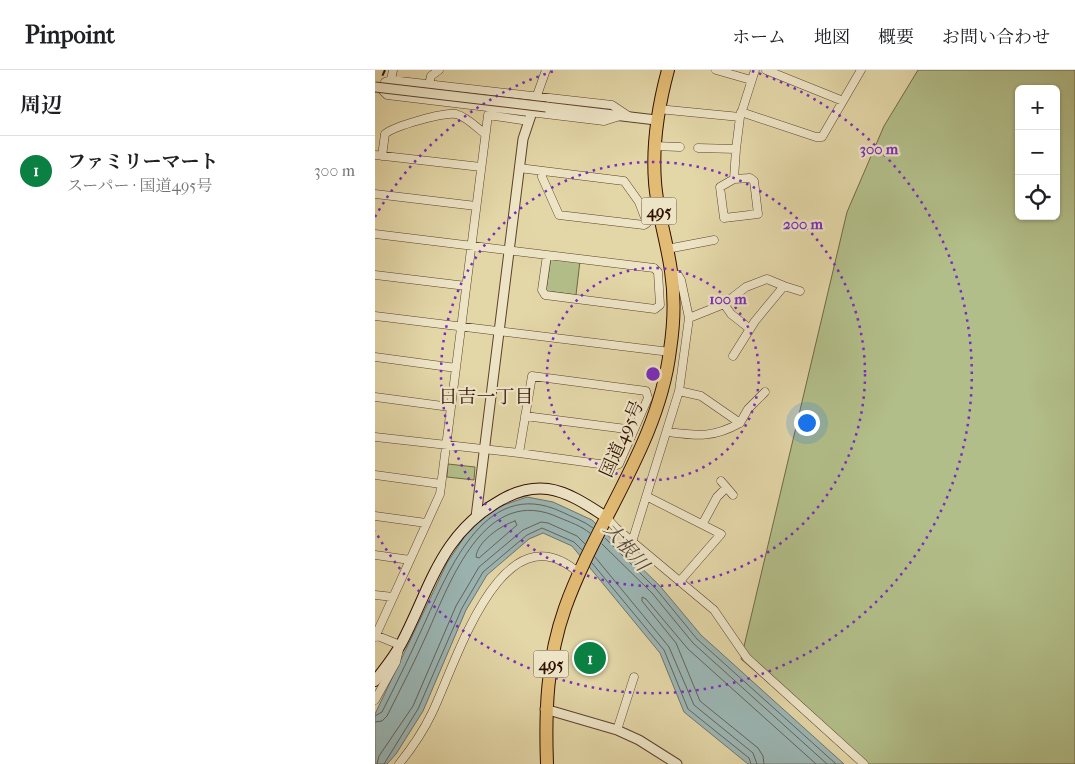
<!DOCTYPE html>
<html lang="ja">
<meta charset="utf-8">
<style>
:root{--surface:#fff;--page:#f6f6f6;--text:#202124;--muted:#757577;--line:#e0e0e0;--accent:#0b8043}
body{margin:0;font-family:"IM FELL French Canon","Noto Serif JP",serif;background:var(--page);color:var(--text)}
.controls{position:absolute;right:15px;top:15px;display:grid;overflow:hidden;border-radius:8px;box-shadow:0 1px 4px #0004}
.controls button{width:45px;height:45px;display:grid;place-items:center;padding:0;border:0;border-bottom:1px solid var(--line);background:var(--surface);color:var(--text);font:25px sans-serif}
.you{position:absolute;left:431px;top:352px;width:18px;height:18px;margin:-12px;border:4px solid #fff;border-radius:50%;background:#1a73e8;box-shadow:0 0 0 8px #1a73e833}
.badge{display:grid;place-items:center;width:32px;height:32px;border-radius:50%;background:var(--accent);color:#fff;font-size:16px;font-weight:700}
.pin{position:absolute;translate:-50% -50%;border:2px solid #fff;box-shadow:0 1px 5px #0006}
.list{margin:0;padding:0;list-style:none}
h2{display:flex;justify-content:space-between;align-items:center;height:65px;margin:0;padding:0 20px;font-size:21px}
h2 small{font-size:16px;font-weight:400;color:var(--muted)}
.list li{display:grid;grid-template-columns:32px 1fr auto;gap:15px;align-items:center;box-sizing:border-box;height:70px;padding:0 20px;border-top:1px solid var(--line)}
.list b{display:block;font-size:19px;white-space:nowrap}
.list p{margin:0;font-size:16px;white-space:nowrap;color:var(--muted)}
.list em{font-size:16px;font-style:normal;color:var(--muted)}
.icon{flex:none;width:28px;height:28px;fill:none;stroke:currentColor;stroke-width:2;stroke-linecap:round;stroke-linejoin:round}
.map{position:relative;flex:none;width:700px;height:694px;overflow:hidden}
header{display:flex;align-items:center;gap:30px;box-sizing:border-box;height:70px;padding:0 25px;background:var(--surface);border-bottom:1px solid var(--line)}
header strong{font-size:24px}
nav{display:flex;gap:28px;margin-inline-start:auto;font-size:18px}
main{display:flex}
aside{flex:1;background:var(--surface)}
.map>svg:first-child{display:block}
</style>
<header>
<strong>Pinpoint</strong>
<nav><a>ホーム</a><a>地図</a><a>概要</a><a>お問い合わせ</a></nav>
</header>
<main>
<aside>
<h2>周辺<small></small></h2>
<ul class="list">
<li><span class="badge">1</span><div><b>ファミリーマート</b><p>スーパー · 国道495号</p></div><em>300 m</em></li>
</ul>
</aside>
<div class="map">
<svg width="700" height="694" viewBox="0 0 700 694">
<rect width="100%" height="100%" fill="#e3d6a7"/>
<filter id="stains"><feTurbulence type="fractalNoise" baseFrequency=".004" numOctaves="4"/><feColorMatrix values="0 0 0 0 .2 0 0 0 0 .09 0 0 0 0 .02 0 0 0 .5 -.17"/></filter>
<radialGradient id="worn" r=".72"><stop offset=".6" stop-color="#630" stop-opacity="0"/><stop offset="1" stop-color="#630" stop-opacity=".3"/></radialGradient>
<!-- green -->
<path fill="#b2be89" stroke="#716645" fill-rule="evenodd" d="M543 0H700V694H488L366 589 472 142 509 56ZM644 19H681V146H644Z
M176 187 205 191 201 225 171 221Z
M73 394 100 397 99 410 72 407Z"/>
<!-- water -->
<path fill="#9bb6b4" stroke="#70736c" d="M152 427 178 432 217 450 285 516 326 565 469 694H373L309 642 285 583 197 476 168 463 154 469 112 505 91 540 48 641 21 684 12 694H0V644L72 493 94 460 120 438Z"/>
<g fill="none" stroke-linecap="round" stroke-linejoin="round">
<!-- shore -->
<path stroke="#66625a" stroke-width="1" d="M140 451 142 455 104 488 101 487C102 472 126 455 140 451Z
M230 468 281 519 322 569 461 694
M227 474 277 523 318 573 452 694
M220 487 294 577 319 635 378 683 382 694
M217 493 289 580 313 639 374 688 376 694
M0 646 7 642C20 616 33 590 45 563 71 508 107 404 187 442 197 447 209 451 218 458
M0 652 7 651 12 646C26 618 40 591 52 564 75 512 110 412 185 448 195 452 206 456 215 463
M2 694 4 686 38 636 81 536 104 497 148 460 166 452 173 453 202 466 210 474
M9 694 43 639 87 538 108 502 152 465 167 458 199 472 207 480
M389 694 388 686 383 678 325 631 301 573 267 531V527L271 529 313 579 441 694"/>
<defs>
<path id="minor" d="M341 0 376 10
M391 0 468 31
M16 10 18 0
M54 15 56 6 64 0
M160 31 171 0
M283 39 365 47
M366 42 441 67H447L486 0
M245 46 229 51 12 25 7 20 10 12 16 10 237 35 255 47
M279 76 305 77
M323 78 361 79 365 47 380 0
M0 85 106 97
M7 86 10 64C19 56 69 42 81 44 92 47 101 57 110 64
M144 98 249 111 264 132 272 153 269 155 184 145 167 107V101
M359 109 375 108 379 111 383 144 349 148 345 117 359 109 361 79
M0 124 101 136
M0 164 279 198 283 202 285 235 280 239 170 225 167 220 172 185
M292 179 339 170
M297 204 303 205 306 210 314 248 304 321
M0 205 91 216
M0 246 295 282
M314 248 349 234
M375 259 356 244 349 234 371 217 392 209 409 216
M358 286 380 251 409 216 425 221
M0 287 81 298
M157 306 271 321 273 328 244 394 239 396 144 383Z
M0 327 75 337
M150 346 259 360
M365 353 373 339 390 322
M0 367 144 383
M0 405 66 414
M346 411 358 425
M273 427 346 464 305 511
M0 446 51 453
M231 447 241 458 339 540 372 588 489 694
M328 453 342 427 351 418
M257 472 304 321 326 326 365 353C338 368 323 366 293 362
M0 485 35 490
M0 525 18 527
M0 565 25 575 21 592 0 630
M0 567 65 424 113 45 154 51
M242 660 259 607
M24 694C37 678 48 662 57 643 81 594 127 433 205 504"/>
<path id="tertiary" d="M171 37 281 50
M101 447 148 69 157 42
M170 639 242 660 264 670 302 694"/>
<path id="secondary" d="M0 611C9 599 19 587 26 574 56 517 65 464 126 430 140 422 157 417 173 419 194 422 214 436 231 447"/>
<path id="trunk" d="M172 694C170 640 172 589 190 538 221 451 284 373 295 280 299 254 300 227 296 201 292 171 282 142 280 112 277 73 283 37 293 0"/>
</defs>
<!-- minor casing -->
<use href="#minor" stroke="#5d412a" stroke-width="9"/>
<!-- tertiary casing -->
<use href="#tertiary" stroke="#5d412a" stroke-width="11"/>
<!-- secondary casing -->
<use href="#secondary" stroke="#300f01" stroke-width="12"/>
<!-- trunk casing -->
<use href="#trunk" stroke="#300f01" stroke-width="14"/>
<!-- minor -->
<use href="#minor" stroke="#ede4c6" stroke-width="8"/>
<!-- tertiary -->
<use href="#tertiary" stroke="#ede4c6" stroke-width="9"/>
<!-- secondary -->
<use href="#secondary" stroke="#ede4c6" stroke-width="10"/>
<!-- trunk -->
<use href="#trunk" stroke="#e2bb74" stroke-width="12"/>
<!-- rail -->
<path stroke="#300f01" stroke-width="2" stroke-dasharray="9 9" stroke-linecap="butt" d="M0 22 10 0"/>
<defs>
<path id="tertiary-bridge" d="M0 17 171 37"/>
</defs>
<!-- tertiary-bridge casing -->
<use href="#tertiary-bridge" stroke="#5d412a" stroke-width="11" stroke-linecap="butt"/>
<!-- tertiary-bridge -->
<use href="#tertiary-bridge" stroke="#ede4c6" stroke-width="9"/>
</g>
<!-- distance rings -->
<g fill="none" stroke="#7b2cbf" stroke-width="2.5" stroke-dasharray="2.5 5">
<circle cx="278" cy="304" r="106"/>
<circle cx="278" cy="304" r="212"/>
<path d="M0 147A319 319 0 0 1 179 1M377 1A319 319 0 1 1 0 461"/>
</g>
<g text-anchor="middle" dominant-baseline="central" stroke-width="4.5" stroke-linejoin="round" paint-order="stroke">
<!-- shield labels -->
<g fill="#ede4c6" stroke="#694f3c" stroke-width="1">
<rect x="266.5" y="127.5" width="35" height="27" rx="4"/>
<rect x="158.5" y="580.5" width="35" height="27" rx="4"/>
</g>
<g font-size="16" font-weight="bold" fill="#300f01">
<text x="284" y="141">495</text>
<text x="176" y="594">495</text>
</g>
<!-- street labels -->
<g font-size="18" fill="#300f01" stroke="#ede4c6">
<text transform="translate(247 369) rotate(-66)">国道495号</text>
</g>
<!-- neighbourhood labels -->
<g font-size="19" fill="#300f01" stroke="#ede4c6">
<text x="111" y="327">日吉一丁目</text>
</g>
<!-- water labels -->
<g font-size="19" font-style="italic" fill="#554940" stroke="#ede4c6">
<text transform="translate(251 477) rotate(49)">大根川</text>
</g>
</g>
<circle cx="278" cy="304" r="8" fill="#7b2cbf" stroke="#ede4c6" stroke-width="2.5"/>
<g font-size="15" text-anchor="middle" font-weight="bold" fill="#7b2cbf" stroke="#ede4c6" stroke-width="4.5" stroke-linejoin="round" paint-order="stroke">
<text x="504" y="84">300 m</text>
<text x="428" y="159">200 m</text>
<text x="353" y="234">100 m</text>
</g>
<rect width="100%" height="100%" filter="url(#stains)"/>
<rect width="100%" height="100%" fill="url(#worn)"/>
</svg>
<div class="controls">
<button>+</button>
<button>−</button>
<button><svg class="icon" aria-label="locate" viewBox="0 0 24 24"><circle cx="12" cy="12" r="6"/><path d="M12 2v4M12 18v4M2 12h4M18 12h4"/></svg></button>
</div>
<div class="you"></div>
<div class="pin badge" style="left:215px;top:588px">1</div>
</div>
</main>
